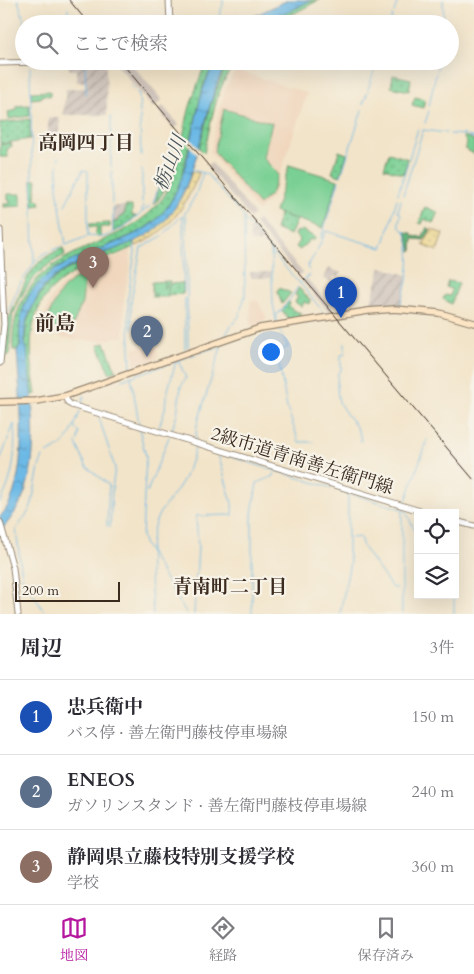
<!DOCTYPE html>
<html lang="ja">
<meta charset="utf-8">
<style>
:root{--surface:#fff;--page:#f2f2f3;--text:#2b2b33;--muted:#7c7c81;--line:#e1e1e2;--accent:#b5179e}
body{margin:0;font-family:Cardo,"Noto Serif JP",serif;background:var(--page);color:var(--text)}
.controls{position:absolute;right:15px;bottom:15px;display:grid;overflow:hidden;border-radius:0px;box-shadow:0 5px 20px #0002}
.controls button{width:45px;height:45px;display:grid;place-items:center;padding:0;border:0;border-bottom:1px solid var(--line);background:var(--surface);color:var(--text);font:25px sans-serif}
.scale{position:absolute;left:15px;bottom:12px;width:105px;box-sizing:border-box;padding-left:5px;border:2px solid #3b2a1e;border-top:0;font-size:14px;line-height:18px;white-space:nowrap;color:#3b2a1e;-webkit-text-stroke:4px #f7f3e8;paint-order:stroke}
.you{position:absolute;left:270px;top:351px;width:18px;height:18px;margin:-12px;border:4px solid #fff;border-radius:50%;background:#1a73e8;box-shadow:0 0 0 8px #1a73e833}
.badge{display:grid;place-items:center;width:32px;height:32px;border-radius:50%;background:var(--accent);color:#fff;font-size:16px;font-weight:700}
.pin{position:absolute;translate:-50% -41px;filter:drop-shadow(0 1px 2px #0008)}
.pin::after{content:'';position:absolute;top:26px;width:18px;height:15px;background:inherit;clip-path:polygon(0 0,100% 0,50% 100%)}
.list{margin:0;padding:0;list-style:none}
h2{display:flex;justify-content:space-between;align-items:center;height:65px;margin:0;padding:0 20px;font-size:21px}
h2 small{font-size:16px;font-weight:400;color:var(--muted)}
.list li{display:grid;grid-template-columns:32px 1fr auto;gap:15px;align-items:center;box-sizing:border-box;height:75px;padding:0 20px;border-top:1px solid var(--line)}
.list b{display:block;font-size:19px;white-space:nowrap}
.list p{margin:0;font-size:16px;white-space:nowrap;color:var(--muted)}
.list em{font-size:16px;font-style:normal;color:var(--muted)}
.icon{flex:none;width:28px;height:28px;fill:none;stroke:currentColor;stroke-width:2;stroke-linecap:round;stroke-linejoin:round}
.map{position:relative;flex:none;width:474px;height:614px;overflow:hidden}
.search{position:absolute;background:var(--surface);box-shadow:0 5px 20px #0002;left:15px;right:15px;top:15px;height:55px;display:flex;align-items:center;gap:12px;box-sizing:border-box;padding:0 18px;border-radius:28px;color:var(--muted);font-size:19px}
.sheet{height:290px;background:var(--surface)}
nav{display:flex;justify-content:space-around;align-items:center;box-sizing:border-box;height:70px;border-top:1px solid var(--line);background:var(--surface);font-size:14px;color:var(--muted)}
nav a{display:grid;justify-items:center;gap:2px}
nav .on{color:var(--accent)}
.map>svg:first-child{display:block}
</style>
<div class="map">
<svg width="474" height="614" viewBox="0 0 474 614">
<defs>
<pattern id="industrial-furrows" width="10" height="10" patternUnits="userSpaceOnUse" patternTransform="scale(1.25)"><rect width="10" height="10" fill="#cec2b9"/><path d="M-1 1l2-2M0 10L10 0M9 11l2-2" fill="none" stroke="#a89e96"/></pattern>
<pattern id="grass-dots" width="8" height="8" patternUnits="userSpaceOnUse" patternTransform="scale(1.25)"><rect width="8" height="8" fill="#7ad094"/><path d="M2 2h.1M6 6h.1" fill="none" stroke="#65a978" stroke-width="1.8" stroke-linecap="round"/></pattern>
<pattern id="forest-crowns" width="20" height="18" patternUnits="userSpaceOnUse" patternTransform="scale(1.25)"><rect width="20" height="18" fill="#63b27e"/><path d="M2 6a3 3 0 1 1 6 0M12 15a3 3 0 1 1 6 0" fill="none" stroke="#539167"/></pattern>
<pattern id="sand-dots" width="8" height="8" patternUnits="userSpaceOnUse" patternTransform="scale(1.25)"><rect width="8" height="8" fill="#eeda9e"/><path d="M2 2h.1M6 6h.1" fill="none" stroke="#cdbb88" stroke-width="1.8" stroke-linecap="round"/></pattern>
<pattern id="cemetery-stones" width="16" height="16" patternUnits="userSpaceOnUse" patternTransform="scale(1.25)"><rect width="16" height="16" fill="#7ad094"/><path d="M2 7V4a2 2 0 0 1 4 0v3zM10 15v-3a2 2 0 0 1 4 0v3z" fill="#65a978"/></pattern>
<pattern id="water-ripples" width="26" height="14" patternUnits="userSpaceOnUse" patternTransform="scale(1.25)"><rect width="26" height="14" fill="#6cb9e6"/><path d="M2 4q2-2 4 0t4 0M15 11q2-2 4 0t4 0" fill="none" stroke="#5a97ba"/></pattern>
</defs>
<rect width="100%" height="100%" fill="#f7f3e8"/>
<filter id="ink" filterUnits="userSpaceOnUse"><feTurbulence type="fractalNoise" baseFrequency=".02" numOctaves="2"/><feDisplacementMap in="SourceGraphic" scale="10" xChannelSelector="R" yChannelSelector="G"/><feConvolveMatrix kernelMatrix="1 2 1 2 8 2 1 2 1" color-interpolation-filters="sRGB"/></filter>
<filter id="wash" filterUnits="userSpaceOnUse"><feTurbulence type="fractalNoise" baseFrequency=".0096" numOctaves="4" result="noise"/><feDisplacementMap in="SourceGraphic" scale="20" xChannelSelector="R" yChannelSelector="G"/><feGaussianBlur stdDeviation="1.12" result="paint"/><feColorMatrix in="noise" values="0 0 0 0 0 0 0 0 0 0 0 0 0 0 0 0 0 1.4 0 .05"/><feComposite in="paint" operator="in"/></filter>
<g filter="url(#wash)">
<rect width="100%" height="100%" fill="#f2e4c9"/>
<!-- built -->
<path fill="#f0d6bc" d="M236 70 307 93 273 195 258 211 210 152 224 90Z
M131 250 130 269 124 298V336L98 341 79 340 63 338 40 327 51 297 69 278Z
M257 300 267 318 259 325 251 326 250 301Z
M150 344H157L158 359 135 365 133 349Z"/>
<!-- industrial -->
<path fill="url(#industrial-furrows)" d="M106 62 107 115H65L63 114 66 89 86 88V82H77V70H69V65Z
M48 118H60L59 135H48Z
M113 206H125V213L117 222H113Z
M251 227 261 240V242H250L249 229Z
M381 267 407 275 405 289 400 305 371 307 370 305Z
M329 268 341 273 338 278 334 276 331 282 323 279Z
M250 272H271V278H251Z
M331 286 341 291 338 295 343 298 338 307 325 292Z"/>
<!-- railway -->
<path fill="#cec2b9" d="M114 61H129L162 100 153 108Z
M163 106 179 125 174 129 158 110Z
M211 162 254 214 250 218 207 166Z
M258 220 303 273 299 276 254 223Z
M307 279 334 310 329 312 303 282Z"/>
<!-- grass -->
<path fill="url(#grass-dots)" stroke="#5a7d59" d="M311 0H319L284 19 282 15Z
M206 61H215L203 87 181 181 168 207 160 217 141 231 52 270 20 323V347L17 350H13C12 333 14 318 22 302 48 243 126 248 162 199 179 176 183 124 193 97 197 85 202 73 206 61Z
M226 65 232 67C215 92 211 124 204 153L199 148 211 103Z
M393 75 411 79 409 91 391 87Z
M415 97 425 99 423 108 412 105Z
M30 119V139L0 144V123Z
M339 151 347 154 340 176 332 173Z
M389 153 408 159 403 174 384 168Z
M165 169H171C168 183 164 194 154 205Z
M32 180H37L35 198 40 201 41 205 33 206Z
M125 206H132V216H136L123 227 114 232 113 222H117L125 213Z
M425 207 438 212 433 223 424 219 422 224 419 223Z
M280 214 297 220 290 235 275 229Z
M133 241 134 247C114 256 93 263 74 273 24 300 28 346 36 394L31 396 25 346 26 324 34 304 47 284 64 271Z
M63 248 65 255C38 269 25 285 14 313H11C28 280 26 264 63 248Z
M183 283V294L167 295 169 284Z
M288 302 290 303 289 306 293 310 301 313 299 315 303 318 289 320 282 310Z
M11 314 13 315 10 337V354L3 359 6 322Z
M105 343 116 371 109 373 98 345Z"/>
<!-- forest -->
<path fill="url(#forest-crowns)" stroke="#4f6e4e" d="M427 227 431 230 424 240 413 239 412 251H411L406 232 412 233V235L417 237 418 236 422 238Z"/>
<!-- sand -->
<path fill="url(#sand-dots)" stroke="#94825e" d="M192 171 199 173C186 207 169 231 136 246L135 241C165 227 182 202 192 171Z
M432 229 443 234 437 251 423 245Z"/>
<!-- cemetery -->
<path fill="url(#cemetery-stones)" stroke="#5a7d59" d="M170 281 167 297H152V282Z"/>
<!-- garden -->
<path fill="#7ad094" stroke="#5a7d59" d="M50 91V96L42 95 41 98 31 99V92Z
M29 105 30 116 9 119 8 112 17 110V106Z
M224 109 272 123 263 157 278 175 271 194 259 205 214 152Z
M464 136 474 140V154L465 149 467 143 464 138Z
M11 143 12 146 7 149 8 157H0V145Z
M289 165 338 180 323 228 275 212Z
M8 194H21V206L4 207V204H10V201L8 200Z
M110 223V227H100V237L95 236 97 227H90V224Z
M302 230 316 238 313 241 310 239 300 250 296 247 300 241 295 235 297 231 299 232Z
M85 274 82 303 70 332 45 326C54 302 60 284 85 274Z
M448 281 459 283 451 304 443 299 445 295 450 296 452 290 446 287Z
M279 288 291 293 282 304 277 291Z
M299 288 310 300 309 304 304 302 302 307 295 302 298 297 295 295Z"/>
<!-- water -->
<path fill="url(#water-ripples)" stroke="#547282" d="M288 0H311L266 24H246L254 16Z
M215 61H228C197 112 203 199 149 234 143 238 135 241 128 244 103 255 66 264 47 284 38 294 32 307 27 320 25 327 23 343 27 349 32 410 48 483 0 531V517C32 483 19 394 17 350L20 347C20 339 19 331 20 324 26 267 84 258 126 238 139 232 152 226 161 215 189 183 191 129 203 89 206 80 211 70 215 61Z"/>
<!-- pier -->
<path fill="#f2e4c9" d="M189 137 201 151 199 157 187 143Z"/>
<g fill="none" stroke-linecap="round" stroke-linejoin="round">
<!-- stream -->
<path stroke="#6cb9e6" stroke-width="1" d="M18 0 25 24
M443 0 444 24
M68 9V24
M394 12 398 0
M69 22H78L80 24
M216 24 223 5V0
M390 24 392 16
M85 62 86 94
M30 67 34 263
M437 70 439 61
M131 85 139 95 140 113
M368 89 377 62
M363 104 368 91
M429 106 436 73
M140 116 141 155
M111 117V167
M425 123 429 111
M450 134 465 135
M468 136 474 138
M409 159 418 129
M59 160V157
M58 165 57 188 66 245 88 236 104 237 123 228 150 206
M165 167 178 136
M190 169 207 174 244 217 245 296 239 316 229 329 224 339
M142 170V203
M112 171V203
M341 176 362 110
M398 194 408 162
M403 195 423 130 446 133
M153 203 164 170
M65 205 83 170 88 171V235
M113 208V232
M142 211 143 206
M186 216 188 347
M245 220 271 250 273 304 277 324
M388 232 397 199
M321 238 339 181
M317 251 326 231 382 248 387 234
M272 252 299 283
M309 270 307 267 315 254
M310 275 300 283 325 314
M184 292 183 217 196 194 203 173
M185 298V349
M400 305C408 282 414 256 405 231 397 228 398 222 401 215L398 211 401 200
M276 315 283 309 298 287
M6 317 20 284 36 260 43 254 63 246
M278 327 288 347 277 352 287 408 299 442H314
M132 329 131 301 141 248 162 236 182 216
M345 343V354L341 355V371L338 373C337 383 336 394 340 404 346 417 360 425 361 441
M131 372 128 298 135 252 134 242
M131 376 139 424
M122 380 176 361
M81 407 84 396
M99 418 115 468 112 489 110 527
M75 428 79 432 78 440
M139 428 146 457 142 537 145 545 187 614
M159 428 165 409 166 397 176 361 213 348H219
M171 433 177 414 181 386 186 378 178 360
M195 442 197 425 222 344
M76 443 86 466 109 485 107 526
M196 446 348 493V550L350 562 340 614
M47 453C66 449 75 427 80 411
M43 457 39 467 32 503 29 511 16 529 22 577 46 614
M0 461 14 424C16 452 14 478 0 502
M147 492 169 437
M348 493 405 510 418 537
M405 504 427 440
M352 538 360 537 363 547 392 588H397
M454 595V614
M153 614C151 582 144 544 159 514 163 508 167 503 171 498 185 480 191 467 195 446
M194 614 198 547 196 516 233 515 232 503 218 454
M252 614V514L257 483 274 476V472
M402 614V513L404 508"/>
</g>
</g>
<g filter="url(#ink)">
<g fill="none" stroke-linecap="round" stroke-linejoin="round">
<defs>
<path id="tertiary" d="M169 0 170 24
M0 63 87 61
M0 230 4 324 0 363
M65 396 67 401 71 405 427 513
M455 521 474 526
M0 522 13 568 18 614"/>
<path id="secondary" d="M0 402 36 401 65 396 260 328 368 311 395 309 439 313 474 323"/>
</defs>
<!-- tertiary casing -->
<use href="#tertiary" stroke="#968774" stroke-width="7"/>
<!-- secondary casing -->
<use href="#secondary" stroke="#968774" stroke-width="8"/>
<!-- tertiary -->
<use href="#tertiary" stroke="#fff" stroke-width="5"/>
<!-- secondary -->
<use href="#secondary" stroke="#fce5c4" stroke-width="5.5"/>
<!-- rail -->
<path stroke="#3b2a1e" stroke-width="1" d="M69 0 89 24
M120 61 474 480"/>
</g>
</g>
<g text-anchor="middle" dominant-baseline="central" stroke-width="4.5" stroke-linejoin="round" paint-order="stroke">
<!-- street labels -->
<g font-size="18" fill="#3b2a1e" stroke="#f7f3e8">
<text transform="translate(302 461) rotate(17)">2級市道青南善左衛門線</text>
</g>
<!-- neighbourhood labels -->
<g font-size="19" font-weight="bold" fill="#3b2a1e" stroke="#f7f3e8">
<text x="86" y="143">高岡四丁目</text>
<text x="230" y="587">青南町二丁目</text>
</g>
<!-- water labels -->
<g font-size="19" font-style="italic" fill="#4a555a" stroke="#f7f3e8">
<text transform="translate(170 163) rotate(-69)">栃山川</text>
</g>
<!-- quarter labels -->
<g font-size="20" font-weight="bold" fill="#3b2a1e" stroke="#f7f3e8">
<text x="55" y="323">前島</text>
</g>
</g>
</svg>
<div class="controls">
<button><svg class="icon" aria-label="locate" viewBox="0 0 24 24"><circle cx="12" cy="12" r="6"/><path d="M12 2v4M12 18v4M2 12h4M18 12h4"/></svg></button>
<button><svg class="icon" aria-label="layers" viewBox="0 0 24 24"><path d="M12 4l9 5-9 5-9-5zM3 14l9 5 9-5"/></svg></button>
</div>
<div class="scale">200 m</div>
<div class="you"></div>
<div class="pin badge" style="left:341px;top:318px;background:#1a4fb4">1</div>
<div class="pin badge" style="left:147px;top:357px;background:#5c6f8a">2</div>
<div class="pin badge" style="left:93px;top:288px;background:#8d6e63">3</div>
<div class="search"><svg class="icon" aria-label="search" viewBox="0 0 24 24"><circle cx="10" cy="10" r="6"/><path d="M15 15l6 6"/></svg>ここで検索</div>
</div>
<section class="sheet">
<h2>周辺<small>3件</small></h2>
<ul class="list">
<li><span class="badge" style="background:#1a4fb4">1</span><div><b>忠兵衛中</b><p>バス停 · 善左衛門藤枝停車場線</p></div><em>150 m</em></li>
<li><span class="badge" style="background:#5c6f8a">2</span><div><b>ENEOS</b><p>ガソリンスタンド · 善左衛門藤枝停車場線</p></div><em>240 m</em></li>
<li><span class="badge" style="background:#8d6e63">3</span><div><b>静岡県立藤枝特別支援学校</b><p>学校</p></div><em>360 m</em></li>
</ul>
</section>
<nav>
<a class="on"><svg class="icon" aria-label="map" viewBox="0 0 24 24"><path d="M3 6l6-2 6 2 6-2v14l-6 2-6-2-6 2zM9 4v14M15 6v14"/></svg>地図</a>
<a><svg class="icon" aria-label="directions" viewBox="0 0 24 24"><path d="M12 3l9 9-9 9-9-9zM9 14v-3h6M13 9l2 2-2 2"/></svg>経路</a>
<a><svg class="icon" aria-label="saved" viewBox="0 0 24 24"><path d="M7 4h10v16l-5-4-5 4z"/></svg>保存済み</a>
</nav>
